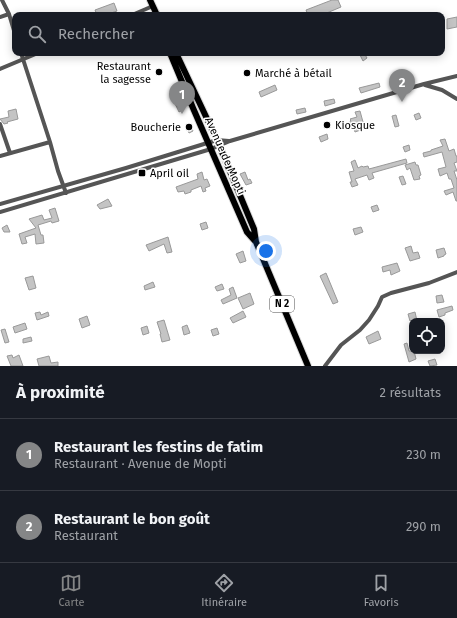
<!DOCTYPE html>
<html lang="fr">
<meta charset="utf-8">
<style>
:root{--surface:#171b24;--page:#242831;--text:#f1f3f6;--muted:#9ea1a6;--line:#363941;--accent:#858687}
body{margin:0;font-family:"Fira Sans",sans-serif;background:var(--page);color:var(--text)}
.controls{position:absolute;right:12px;bottom:12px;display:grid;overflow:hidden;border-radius:8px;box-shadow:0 2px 10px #0003}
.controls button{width:36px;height:36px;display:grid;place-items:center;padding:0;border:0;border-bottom:1px solid var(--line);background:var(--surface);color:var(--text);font:20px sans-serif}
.you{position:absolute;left:266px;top:251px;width:14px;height:14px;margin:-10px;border:3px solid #fff;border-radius:50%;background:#1a73e8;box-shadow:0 0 0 6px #1a73e833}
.badge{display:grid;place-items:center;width:26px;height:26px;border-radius:50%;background:var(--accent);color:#fff;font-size:13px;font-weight:700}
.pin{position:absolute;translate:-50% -33px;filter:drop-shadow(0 1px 2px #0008)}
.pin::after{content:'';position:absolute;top:21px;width:14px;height:12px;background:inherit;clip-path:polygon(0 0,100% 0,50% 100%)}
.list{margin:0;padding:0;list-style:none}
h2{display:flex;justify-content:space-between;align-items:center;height:52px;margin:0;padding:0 16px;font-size:17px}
h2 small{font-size:13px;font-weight:400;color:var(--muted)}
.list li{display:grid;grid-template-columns:26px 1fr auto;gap:12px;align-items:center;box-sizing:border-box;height:72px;padding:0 16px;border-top:1px solid var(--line)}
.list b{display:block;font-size:15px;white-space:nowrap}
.list p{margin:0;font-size:13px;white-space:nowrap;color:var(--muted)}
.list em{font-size:13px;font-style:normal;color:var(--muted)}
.icon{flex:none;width:22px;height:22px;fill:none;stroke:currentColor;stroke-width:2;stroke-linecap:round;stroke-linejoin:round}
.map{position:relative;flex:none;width:457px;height:366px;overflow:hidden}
.search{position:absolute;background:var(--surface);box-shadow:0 2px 10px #0003;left:12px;right:12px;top:12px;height:44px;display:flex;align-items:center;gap:10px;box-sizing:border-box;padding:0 14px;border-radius:8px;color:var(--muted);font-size:15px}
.sheet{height:196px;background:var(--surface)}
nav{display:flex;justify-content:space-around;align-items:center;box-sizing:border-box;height:56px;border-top:1px solid var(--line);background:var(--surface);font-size:11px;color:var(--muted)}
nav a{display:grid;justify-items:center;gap:2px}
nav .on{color:var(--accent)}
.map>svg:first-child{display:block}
</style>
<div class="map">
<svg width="457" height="366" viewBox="0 0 457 366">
<rect width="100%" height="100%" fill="#fff"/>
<!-- building -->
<path fill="#c4c4c4" stroke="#999" d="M332 0H338L341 7 322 15H308L306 10Z
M114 3 117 11 105 15H97L95 10Z
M457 17V27L447 29V19Z
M363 53H364L367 58 363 61 360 55Z
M379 83 380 87 361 93 359 88Z
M275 85 277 90 261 97 259 92Z
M170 93 177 99 178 103 184 109 179 112Z
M334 99 335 103 325 106 324 101Z
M305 108 306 112 297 114 296 110Z
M16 109 18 119 7 122 8 123 4 124 0 119 9 117 8 111Z
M360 111 363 122H364L366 128 355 132 352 124H351L350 121 351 120 350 119 357 117 355 112Z
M419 113 421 118 416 120 414 115Z
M396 115 399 126 395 127 392 116Z
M190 124 193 131 189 133 186 126Z
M327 134 328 139 321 142 319 137Z
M445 139 449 151 454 149 456 156H457V162L454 163 457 171H454L457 180V201H456L453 192 446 195 444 191 454 188 451 179H449L447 173 440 176 438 169 446 167 442 152 424 157 423 153 431 151V150L443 146 440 140Z
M409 145 410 150 405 152 403 147Z
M406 159 407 163 372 173 374 178 369 180 367 175 355 179 358 185 352 187 350 182H352L349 172 354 171 351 162 355 160 358 168 362 166 363 167 368 166 369 169Z
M415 162 416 165H418L421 175 419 176 420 179 414 180 410 168 407 170 405 165Z
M202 172 204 180 207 179 210 186 205 188 206 191 203 192 201 186 191 190V192L185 194 184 191 178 192 176 187 198 179 197 174Z
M245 172 248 180 250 179 252 183 246 185 240 174Z
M403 176 406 184 402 185 399 177Z
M108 199 112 206 100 209 97 205Z
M377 205 379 210 373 212 371 207Z
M55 208 59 221 52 223 51 221 38 225 41 235H43L44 243 36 244 35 234 25 237 27 243 22 244 19 234 36 228 29 219 42 215 44 220 52 218 49 210Z
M206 222 208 228 202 230 200 224Z
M7 225 10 232H4L2 228Z
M361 227 363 232 355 235 353 229Z
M168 237 172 252 167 253 164 244 149 251 146 245Z
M411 246 413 253 418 252 420 258 410 261 405 248Z
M444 248 446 254 444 255V256L438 258 436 250Z
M243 251 246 261 240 263 236 254Z
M397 263 400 271 391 275 390 270 383 272 382 267Z
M326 273 338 302 333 304 320 276Z
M33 276 36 288 29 290 25 278Z
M153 282 155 287 145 290 144 286Z
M222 284 224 289 217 291 215 287Z
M233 287 237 298 223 304 221 300 231 295 229 289Z
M250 293 254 304 243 309 238 298Z
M442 295 444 302 437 303 436 296Z
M452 306 453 310 445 313V315L439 317 437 310Z
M243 311 246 317 233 323 230 318Z
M40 312 41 315 48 312 49 316 37 320 35 313Z
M415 312 417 321H410L408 314Z
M87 316 90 325 82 328 79 319Z
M164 320 170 340 162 342 160 334H161L157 322Z
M25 323 27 329 15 333 13 327Z
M187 325 190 333 184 335 182 327Z
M147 326 149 333 143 335 141 328Z
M217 328 219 334 213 336 211 330Z
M5 329 9 342 5 343 1 330Z
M378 331 381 339 369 344 366 337Z
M31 337 32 341 23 343V339Z
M407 343 409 351H414L416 359 409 362 404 344Z
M12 355 13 358 19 355 23 366H11L7 356Z
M49 356 51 363 58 362V366H39L37 359Z
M435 359 437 365 430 366 428 361Z"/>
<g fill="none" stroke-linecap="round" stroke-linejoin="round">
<defs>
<path id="primary" d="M150 0 157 15
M170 53 193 108 247 232 255 241
M176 53 217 140 254 229 256 242 308 366"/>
</defs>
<!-- primary casing -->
<use href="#primary" stroke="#dbdbdb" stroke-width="8"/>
<!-- street -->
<path stroke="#555" stroke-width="4" d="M2 0 9 14 15 34
M132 15 153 6
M0 17 9 14
M21 53 50 142 58 171 66 193
M0 69 38 53
M425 85 442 90 457 99
M0 124 10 153
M0 156 50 142
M0 204 126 168 217 140 229 141
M0 212 211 149 230 141 424 84 457 76
M325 366 341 345 360 330 369 320 378 306 382 297 391 293 429 283 457 272"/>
<!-- primary -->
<use href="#primary" stroke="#000" stroke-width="6"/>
</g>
<!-- markers -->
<g fill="#000" stroke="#fff" stroke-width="1.5">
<circle cx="159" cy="72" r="4"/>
<circle cx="247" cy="73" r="4"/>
<circle cx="327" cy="125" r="4"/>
<circle cx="189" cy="127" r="4"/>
<rect x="138" y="169" width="8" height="8" rx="2"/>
</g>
<g text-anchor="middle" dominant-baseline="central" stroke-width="3" stroke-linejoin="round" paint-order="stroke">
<!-- shield labels -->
<rect fill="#fff" stroke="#4c4c4c" stroke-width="1" x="270" y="296" width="24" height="16" rx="3"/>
<g font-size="10" font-weight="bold" fill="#000">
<text x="282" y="304">N 2</text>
</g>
<!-- poi labels -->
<g font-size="11" fill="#000" stroke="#fff" text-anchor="start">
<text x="151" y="66" text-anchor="end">Restaurant<tspan x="151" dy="13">la sagesse</tspan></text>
<text x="255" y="73">Marché à bétail</text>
<text x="335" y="125">Kiosque</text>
<text x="181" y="127" text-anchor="end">Boucherie</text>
<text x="150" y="173">April oil</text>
</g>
<!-- street labels -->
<g font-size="11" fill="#000" stroke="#fff">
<text transform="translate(225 156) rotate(66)">Avenue de Mopti</text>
</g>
</g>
</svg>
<div class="controls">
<button><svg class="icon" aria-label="locate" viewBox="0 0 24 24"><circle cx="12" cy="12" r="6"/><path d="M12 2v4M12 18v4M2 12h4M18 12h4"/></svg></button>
</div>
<div class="you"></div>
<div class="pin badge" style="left:182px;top:114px">1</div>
<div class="pin badge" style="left:402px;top:102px">2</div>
<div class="search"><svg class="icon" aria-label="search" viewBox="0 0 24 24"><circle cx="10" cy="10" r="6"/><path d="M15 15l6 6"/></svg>Rechercher</div>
</div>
<section class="sheet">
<h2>À proximité<small>2 résultats</small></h2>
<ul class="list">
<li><span class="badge">1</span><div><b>Restaurant les festins de fatim</b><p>Restaurant · Avenue de Mopti</p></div><em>230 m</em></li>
<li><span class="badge">2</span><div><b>Restaurant le bon goût</b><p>Restaurant</p></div><em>290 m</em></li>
</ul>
</section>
<nav>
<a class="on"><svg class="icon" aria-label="map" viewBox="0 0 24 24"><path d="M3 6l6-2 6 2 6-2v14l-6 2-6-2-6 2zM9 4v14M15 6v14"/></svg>Carte</a>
<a><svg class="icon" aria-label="directions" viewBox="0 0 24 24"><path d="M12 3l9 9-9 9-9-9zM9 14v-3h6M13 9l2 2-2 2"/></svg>Itinéraire</a>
<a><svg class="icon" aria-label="saved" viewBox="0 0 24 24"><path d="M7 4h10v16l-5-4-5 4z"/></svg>Favoris</a>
</nav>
